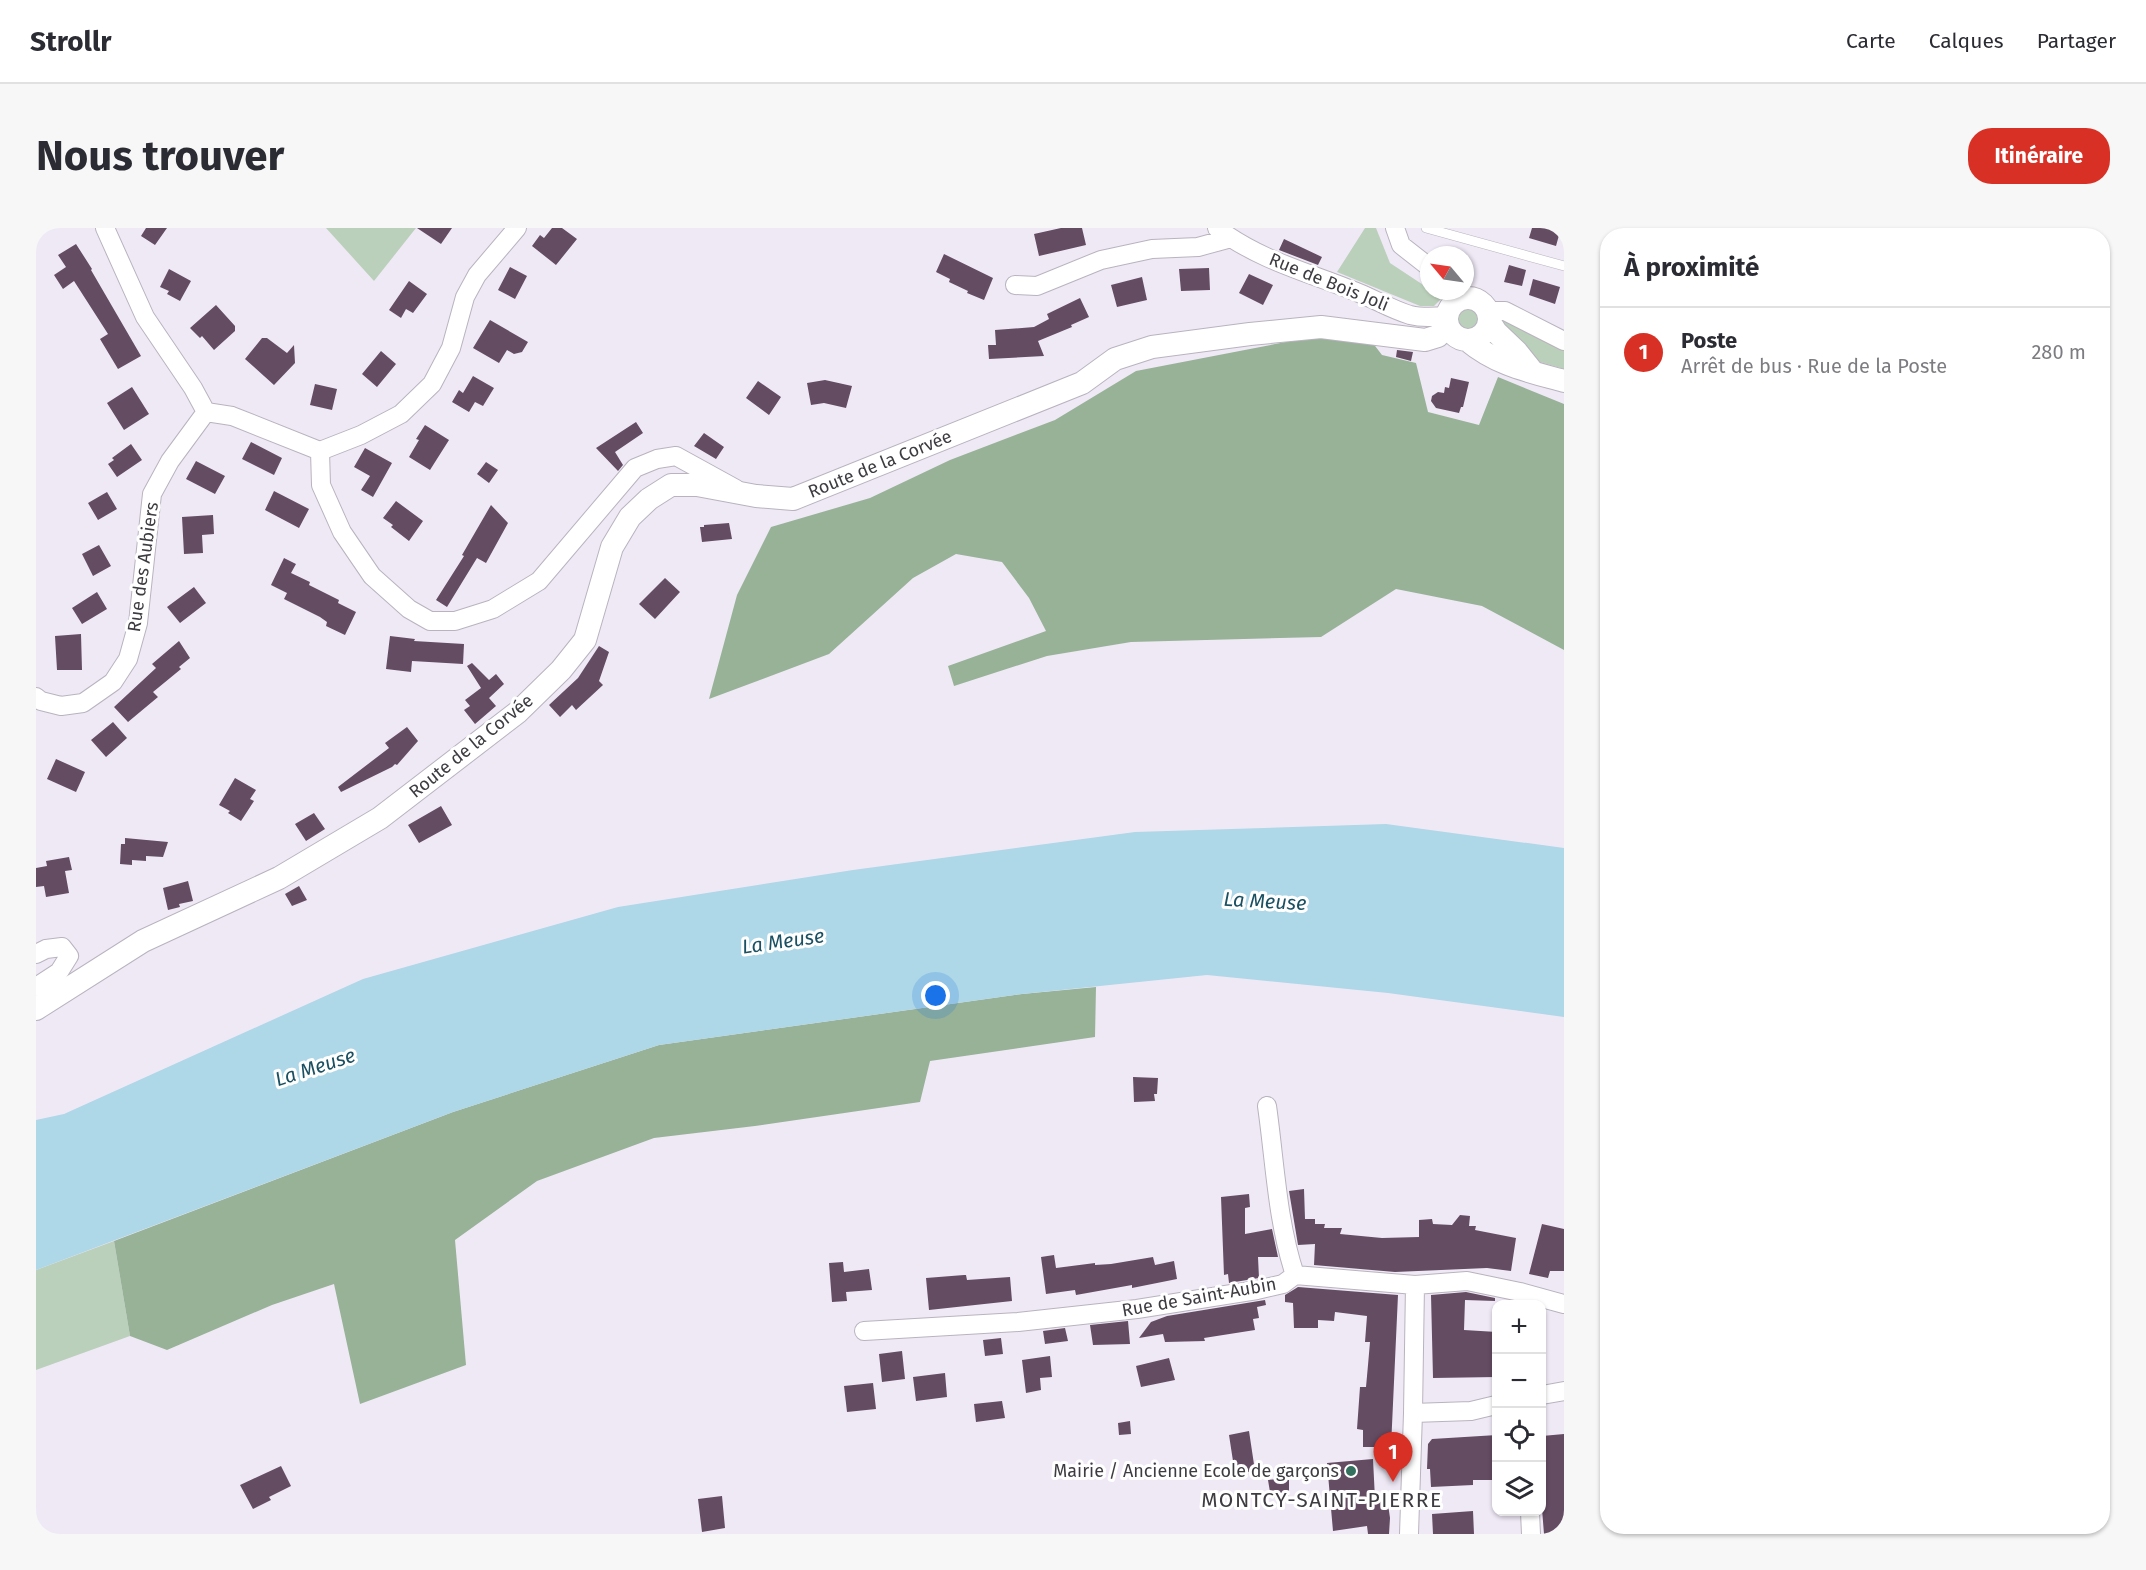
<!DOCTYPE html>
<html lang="fr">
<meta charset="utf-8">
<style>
:root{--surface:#fff;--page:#f7f7f7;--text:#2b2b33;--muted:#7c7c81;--line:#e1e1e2;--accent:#d93025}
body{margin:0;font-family:"Fira Sans",sans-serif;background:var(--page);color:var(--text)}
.controls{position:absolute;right:18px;bottom:18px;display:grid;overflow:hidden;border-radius:12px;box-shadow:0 2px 4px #0004}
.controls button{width:54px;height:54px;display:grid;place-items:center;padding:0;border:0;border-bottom:2px solid var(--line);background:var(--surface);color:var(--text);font:30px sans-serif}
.compass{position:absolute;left:1384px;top:18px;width:54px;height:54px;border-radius:50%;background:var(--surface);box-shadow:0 2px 4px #0004;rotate:299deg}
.you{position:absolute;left:900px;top:768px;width:21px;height:21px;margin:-15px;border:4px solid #fff;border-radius:50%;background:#1a73e8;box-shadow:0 0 0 9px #1a73e833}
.badge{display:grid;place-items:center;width:39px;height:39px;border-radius:50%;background:var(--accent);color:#fff;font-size:20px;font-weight:700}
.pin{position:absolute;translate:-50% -50px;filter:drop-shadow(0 2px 3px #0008)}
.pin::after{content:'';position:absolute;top:32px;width:21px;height:18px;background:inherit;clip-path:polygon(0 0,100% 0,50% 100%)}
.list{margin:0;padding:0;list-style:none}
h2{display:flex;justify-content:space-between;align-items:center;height:78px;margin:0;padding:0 24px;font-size:26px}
h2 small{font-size:20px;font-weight:400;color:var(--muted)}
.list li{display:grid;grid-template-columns:39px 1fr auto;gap:18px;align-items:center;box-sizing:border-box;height:90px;padding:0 24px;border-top:2px solid var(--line)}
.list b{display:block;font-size:22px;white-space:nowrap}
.list p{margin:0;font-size:20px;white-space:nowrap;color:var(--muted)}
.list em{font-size:20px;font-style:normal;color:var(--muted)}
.icon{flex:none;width:33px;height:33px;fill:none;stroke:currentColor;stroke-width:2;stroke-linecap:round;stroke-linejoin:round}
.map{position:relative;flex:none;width:1528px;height:1306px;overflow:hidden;border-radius:24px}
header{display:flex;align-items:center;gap:36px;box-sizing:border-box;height:84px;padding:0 30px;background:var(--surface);border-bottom:2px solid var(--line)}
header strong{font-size:28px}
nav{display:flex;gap:33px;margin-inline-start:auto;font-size:21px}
.intro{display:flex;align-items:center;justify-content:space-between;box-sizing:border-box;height:144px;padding:0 36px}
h1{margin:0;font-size:42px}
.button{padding:15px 27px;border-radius:24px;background:var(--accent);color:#fff;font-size:21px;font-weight:700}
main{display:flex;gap:36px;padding:0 36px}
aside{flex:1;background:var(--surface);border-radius:24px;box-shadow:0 2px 4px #0004}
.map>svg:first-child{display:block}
</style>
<header>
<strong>Strollr</strong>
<nav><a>Carte</a><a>Calques</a><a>Partager</a></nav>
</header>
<div class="intro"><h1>Nous trouver</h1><a class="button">Itinéraire</a></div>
<main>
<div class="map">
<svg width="1528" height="1306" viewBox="0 0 1528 1306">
<rect width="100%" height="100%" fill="#efe9f6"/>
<!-- green -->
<path fill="#bbd0bb" d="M290 0H380L338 53Z
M1329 0H1340L1354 35 1401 66 1409 63 1408 68 1398 78H1384L1301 44Z
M1421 91a11 11 0 1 1 22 0a11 11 0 1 1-22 0Z
M1470 89 1528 118V141L1501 133 1466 103V93Z
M78 1013 94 1108 0 1142V1042Z"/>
<!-- forest -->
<path fill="#97b297" d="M1286 107 1336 114 1346 127 1380 135 1392 184 1443 197 1462 149 1528 176V422L1446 378 1360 361 1285 409 1095 414 1011 428 918 458 912 438 1010 403 993 370 966 334 920 326 877 350 793 426 673 471 701 367 735 299 834 270 914 232 1019 192 1100 143Z
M1060 759 1059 809 894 833 884 874 719 898 618 910 501 953 419 1012 430 1137 324 1176 298 1056 236 1077 131 1122 94 1108 78 1013 417 884 623 817 986 766Z"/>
<!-- water -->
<path fill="#aed7e7" d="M1350 596 1528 620V789L1352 765 1171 747 986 766 623 817 417 884 0 1042V892L28 886 327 751 582 679 817 642 1099 604Z"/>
<!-- building -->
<path fill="#644c63" d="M110 0H131L119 17 105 8Z
M381 0H416L405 16Z
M516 0H526L541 11 520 37 496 18 504 7 508 10Z
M1025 0H1046L1050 17 1003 28 998 6Z
M1496 0H1525L1520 18 1493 10Z
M1248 11 1286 29 1282 37 1243 22Z
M40 16 56 41 55 42 105 128 82 141 64 111 72 106 38 53 27 61 18 47 30 39 22 27Z
M908 26 957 50 948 72 931 65 932 63 913 54 914 51 900 44Z
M1473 37 1490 42 1486 58 1468 54Z
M474 39 491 48 479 71 462 62Z
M1173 40 1174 62 1145 63 1143 41Z
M133 41 155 53 144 73 131 66 133 63 124 59Z
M1213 46 1237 57 1227 77 1203 65Z
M1106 49 1111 72 1081 79 1075 57Z
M1497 51 1524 59 1519 76 1493 67Z
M373 53 391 66 377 85 370 81 365 90 353 82Z
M1044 70 1053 89 1035 97 1036 99 1002 113 1008 128 953 131 952 117H960L959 102 998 99 1013 91 1011 86Z
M180 77 199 98V103L178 122 166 108 164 110 154 100Z
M454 92 492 114 486 124 478 126 471 122 463 135 437 120Z
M226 110H231L251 125 258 117 259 135 238 157 209 131Z
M1361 122 1377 124 1375 133 1360 129Z
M345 123 360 136 341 159 326 146Z
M437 148 458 160 447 178 439 174 433 184 416 174 423 162 427 165Z
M1415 150 1433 154 1427 179H1425L1423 185 1400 180 1395 173 1396 168 1402 164 1408 165 1409 159 1413 160Z
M789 152 816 158 810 180 788 175 775 177 771 155Z
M722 153 745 169 733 187 710 170Z
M279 156 301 161 296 182 274 177Z
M96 159 113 186 88 202 71 175Z
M600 194 607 205 579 224 587 237 582 243 560 220Z
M389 197 413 212 394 242 373 229 383 212 380 211Z
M668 205 688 219 680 231 658 218Z
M215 214 246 230 238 247 206 231Z
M95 216 106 232 81 249 72 236 78 232 76 230Z
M329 220 356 235 337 269 325 262 334 248 318 239Z
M160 233 189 248 179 266 150 251Z
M450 234 462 242 453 255 441 246Z
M238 263 273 281 263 300 229 282Z
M71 264 81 281 62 292 52 275Z
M360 273 387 293 373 313 355 299 357 297 347 290Z
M455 277 472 295 450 335 441 330 411 379 400 372 428 328 426 327Z
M177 287 178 306 166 307 167 325 148 326 146 289Z
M693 295 696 311 666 314 664 299H668V297Z
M63 317 75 338 57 348 46 326Z
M248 330 260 336 255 345 274 354 273 357 303 372 302 375 320 384 309 407 290 398 291 394 284 389 248 371 251 365 235 357Z
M629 350 644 364 619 391 603 376Z
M158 359 170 375 144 395 131 379Z
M61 364 71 381 46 396 36 380Z
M45 406 46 442H21L19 408Z
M354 408 379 411 378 413 428 416 427 436 376 433 375 444 350 441Z
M143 413 154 430 143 439 145 441 117 464 122 469 92 494 78 479 120 440 116 436Z
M563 418 573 424 563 453 567 457 540 482 536 477 524 489 513 477 542 450Z
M436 435 453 452 460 446 468 456 453 470 460 478 439 496 428 482 434 478 429 472 445 460 431 438Z
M77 494 91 510 70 529 55 512Z
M371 499 382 513 361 537 359 536 356 539 305 564 302 559 353 520 349 515Z
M20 531 49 544 40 564 11 551Z
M199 550 220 562 214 571 218 573 205 593 192 585 194 583 183 577Z
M405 578 416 597 383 615 372 597Z
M278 585 289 601 270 613 259 596Z
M89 610 132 614 127 629 110 628V633L96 632V637L84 636 85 616H89Z
M33 629 36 642 29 643 33 665 10 669 8 658 0 659V640L11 638 10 633Z
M152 653 157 673 143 676 144 679 132 682 127 660Z
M263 658 271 672 256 678 249 666Z
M1097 849 1122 850 1121 866H1118L1119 873 1098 874Z
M1268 961 1269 991H1279V996H1289L1288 1000H1306L1304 1006 1346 1010 1383 1009V992L1396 991 1397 996 1416 997 1424 987 1434 988 1433 998H1440L1439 1002 1480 1010 1475 1043 1451 1040 1359 1044 1278 1037 1279 1016 1262 1017 1253 963Z
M1213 966 1214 979 1209 980V1006L1236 1001 1242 1029H1222L1223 1050 1193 1055 1192 1046 1188 1047 1185 969Z
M1506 996 1528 1001V1043H1514L1512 1050 1493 1046Z
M1018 1027 1020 1040 1059 1035V1037L1075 1036 1117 1029 1119 1037 1138 1033 1141 1051 1096 1060V1057L1040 1067 1039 1062 1010 1066 1005 1029Z
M807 1034 808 1044 833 1041 836 1062 810 1064 811 1073 796 1074 793 1035Z
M928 1047H930L931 1052 974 1049 976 1073 893 1082 890 1050Z
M1262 1059 1362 1067 1355 1219H1327V1202L1321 1201 1324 1159H1330L1332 1137 1334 1114H1329L1331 1088 1299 1084 1298 1093 1282 1092V1100H1258L1257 1075 1249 1074V1067Z
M1430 1064 1459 1070V1073L1429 1072 1428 1102 1461 1104V1149L1397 1150 1395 1067Z
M1229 1072 1230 1077 1221 1079 1223 1090 1217 1091 1219 1102 1168 1110 1169 1113 1129 1114 1127 1106 1103 1110 1115 1094 1131 1088Z
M1092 1093 1094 1116 1057 1117 1054 1097Z
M1029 1100 1032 1113 1009 1116 1007 1103Z
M965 1110 967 1126 949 1128 947 1112Z
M866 1123 869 1151 846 1154 843 1126Z
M1014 1128 1016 1149 1004 1150 1005 1162 990 1165 986 1132Z
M1133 1130 1139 1152 1105 1159 1100 1138Z
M909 1145 911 1169 880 1173 877 1149Z
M837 1155 840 1181 811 1184 808 1158Z
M966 1173 969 1190 940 1194 938 1176Z
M1094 1193 1095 1206 1083 1207 1082 1195Z
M1213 1203 1219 1243 1199 1246 1193 1207Z
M1528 1206V1306H1508L1506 1281V1208Z
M1461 1207V1252H1437V1257L1395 1259 1394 1241H1391L1392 1216 1396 1211Z
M1337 1231 1339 1271 1351 1269 1354 1290 1353 1306H1332L1331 1298 1297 1303 1291 1235Z
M245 1238 255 1258 233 1269 235 1272 217 1281 204 1257Z
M1253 1250V1268L1235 1270 1232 1252Z
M686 1268 689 1300 666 1304 662 1271Z
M1437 1283 1438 1306H1397L1396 1286Z"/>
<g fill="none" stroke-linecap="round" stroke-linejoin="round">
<defs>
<path id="service" d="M1390 0 1528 38"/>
<path id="minor" d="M69 0 109 89 157 160 170 184 196 188 284 223 325 207 365 186 396 156 415 120 429 69 441 47 481 0
M1181 0C1224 33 1275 45 1323 65 1340 72 1357 82 1374 87 1386 90 1398 89 1411 88
M1359 0 1365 17 1393 39
M979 57 1001 58 1065 32 1116 21 1162 19 1195 10
M1425 63 1429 69
M1452 83H1469L1528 113
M284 223 285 257 306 304 336 348 373 381 394 393H419L457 381 503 353 599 240 621 231 640 228 700 261
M0 469 5 473 25 478 47 475 77 454 92 431 102 395 116 266 134 233 170 184
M0 726 10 721 26 719 33 728 23 744 0 759
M1231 878C1239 934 1241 993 1259 1047
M828 1103 982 1094 1101 1081 1221 1062 1247 1056 1259 1047 1379 1057 1431 1053 1484 1064 1528 1076
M1506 1167 1528 1163
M1377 1185 1435 1183 1460 1177
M1494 1284 1495 1306
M1373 1306 1377 1185 1379 1057"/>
<path id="tertiary" d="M1411 91a21 21 0 1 1 42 0a21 21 0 1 1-42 0Z
M1453 93 1460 104 1481 124 1497 144
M1431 112C1461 137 1492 143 1528 153
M0 781 107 713 243 650 344 590 482 484 525 442 549 412 576 319 594 289 613 271 635 257H661L720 268 757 271 1046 155 1079 131 1116 119 1214 106 1285 99 1389 112 1402 108 1411 96"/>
</defs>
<!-- service casing -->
<use href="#service" stroke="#b9b3bf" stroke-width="10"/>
<!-- minor casing -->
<use href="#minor" stroke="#b9b3bf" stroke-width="20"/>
<!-- tertiary casing -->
<use href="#tertiary" stroke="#b9b3bf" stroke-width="24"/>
<!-- service -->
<use href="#service" stroke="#fff" stroke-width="9"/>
<!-- minor -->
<use href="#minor" stroke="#fff" stroke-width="18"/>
<!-- tertiary -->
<use href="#tertiary" stroke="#fff" stroke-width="22"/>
</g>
<!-- markers -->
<circle fill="#33715e" stroke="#fff" stroke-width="2" cx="1315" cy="1243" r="6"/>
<g text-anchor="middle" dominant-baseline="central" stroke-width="6" stroke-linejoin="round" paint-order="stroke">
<!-- street labels -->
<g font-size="18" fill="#3e3c41" stroke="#fff">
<text transform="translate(1293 54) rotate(22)">Rue de Bois Joli</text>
<text transform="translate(844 236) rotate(-22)">Route de la Corvée</text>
<text transform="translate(107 339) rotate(-82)">Rue des Aubiers</text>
<text transform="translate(435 518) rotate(-39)">Route de la Corvée</text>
<text transform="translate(1163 1069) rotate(-10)">Rue de Saint-Aubin</text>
</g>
<!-- poi labels -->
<g font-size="18" fill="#3e3c41" stroke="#fff" text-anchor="end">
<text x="1303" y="1243">Mairie / Ancienne Ecole de garçons</text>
</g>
<!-- water labels -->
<g font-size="20" font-style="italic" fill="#1a5062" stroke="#fff">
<text transform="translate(1229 673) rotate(3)">La Meuse</text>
<text transform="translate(747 713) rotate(-8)">La Meuse</text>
<text transform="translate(279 839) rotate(-18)">La Meuse</text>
</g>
<!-- quarter labels -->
<g font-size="21" letter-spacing="1.5" fill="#3e3c41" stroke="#fff">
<text x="1286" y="1272">MONTCY-SAINT-PIERRE</text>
</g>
</g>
</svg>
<div class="controls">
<button>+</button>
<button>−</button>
<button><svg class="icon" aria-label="locate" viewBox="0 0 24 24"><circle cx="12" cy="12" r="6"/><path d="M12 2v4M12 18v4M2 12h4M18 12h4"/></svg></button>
<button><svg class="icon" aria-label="layers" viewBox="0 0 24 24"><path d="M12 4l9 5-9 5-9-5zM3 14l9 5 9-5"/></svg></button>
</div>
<svg class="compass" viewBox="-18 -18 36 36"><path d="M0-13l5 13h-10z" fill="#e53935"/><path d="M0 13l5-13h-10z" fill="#7c7c81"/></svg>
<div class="you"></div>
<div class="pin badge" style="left:1357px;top:1254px">1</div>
</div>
<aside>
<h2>À proximité<small></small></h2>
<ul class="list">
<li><span class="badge">1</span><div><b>Poste</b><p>Arrêt de bus · Rue de la Poste</p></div><em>280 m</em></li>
</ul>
</aside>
</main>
